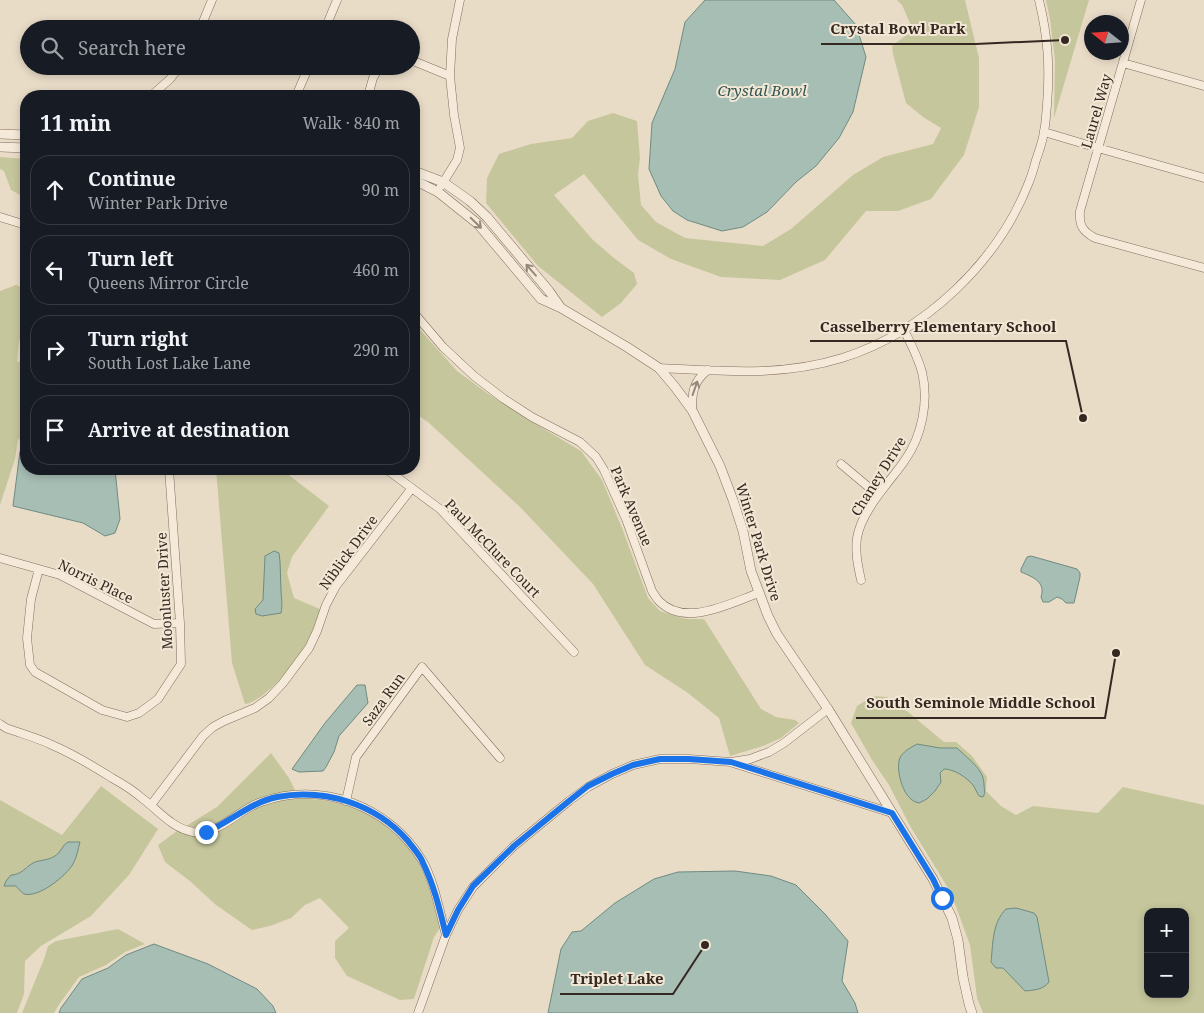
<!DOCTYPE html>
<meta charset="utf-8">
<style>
:root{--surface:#171b24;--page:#20242c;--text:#f1f3f6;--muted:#9ea1a6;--line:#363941}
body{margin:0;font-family:"Noto Serif",serif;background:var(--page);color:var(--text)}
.controls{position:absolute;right:15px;bottom:15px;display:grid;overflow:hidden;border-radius:10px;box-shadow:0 2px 8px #0003}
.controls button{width:45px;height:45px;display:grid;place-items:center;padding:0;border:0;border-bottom:1px solid var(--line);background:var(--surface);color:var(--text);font:25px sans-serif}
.compass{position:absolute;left:1084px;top:15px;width:45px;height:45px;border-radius:50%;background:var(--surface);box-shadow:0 2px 8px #0003;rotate:287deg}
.stop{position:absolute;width:15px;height:15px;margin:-11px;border:4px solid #1a73e8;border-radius:50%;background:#fff}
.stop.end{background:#1a73e8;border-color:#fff;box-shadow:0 1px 5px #0008}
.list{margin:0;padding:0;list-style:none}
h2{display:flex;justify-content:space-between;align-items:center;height:65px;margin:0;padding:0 20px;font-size:21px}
h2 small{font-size:16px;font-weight:400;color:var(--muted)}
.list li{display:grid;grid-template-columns:32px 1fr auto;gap:15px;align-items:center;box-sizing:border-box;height:70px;margin:0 10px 10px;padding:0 10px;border:1px solid var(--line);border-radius:20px}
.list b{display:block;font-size:19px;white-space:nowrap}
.list p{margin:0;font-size:16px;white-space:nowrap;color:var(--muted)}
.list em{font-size:16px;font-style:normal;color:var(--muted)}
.icon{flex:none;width:28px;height:28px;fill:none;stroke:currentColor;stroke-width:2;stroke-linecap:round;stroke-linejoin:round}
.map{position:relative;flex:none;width:1204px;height:1013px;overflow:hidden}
.search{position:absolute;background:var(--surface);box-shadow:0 2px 8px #0003;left:20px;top:20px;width:400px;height:55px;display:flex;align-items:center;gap:12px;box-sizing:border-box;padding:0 18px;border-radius:28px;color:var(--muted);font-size:19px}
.panel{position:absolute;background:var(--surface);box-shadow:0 2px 8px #0003;left:20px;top:90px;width:400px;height:385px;border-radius:20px}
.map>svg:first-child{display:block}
</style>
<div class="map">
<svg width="1204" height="1013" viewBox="0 0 1204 1013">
<rect width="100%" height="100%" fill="#e9dcc7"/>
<!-- green -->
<path fill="#c6c69c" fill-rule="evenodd" d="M897 0H965L979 58V107L964 155 931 199 898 211H866L825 260 780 280 721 277 671 259 638 240 584 174 554 195 593 240 614 258 634 273 637 284 621 303 602 317 538 266 486 203 487 178 499 154 531 144 572 138 588 121 613 113 637 121 640 158 638 174 641 205 656 222 685 238 763 246 791 229 853 175 883 157 933 144 941 128 923 117 906 103 893 54 892 46 913 30 902 5Z
M1046 0H1089L1054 118 1055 60 1050 19Z
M0 157 26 159V198L11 190 4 171 0 169Z
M16 285 26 289V333L19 341 17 362 26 360V442L18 439 15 459 0 505V291Z
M414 323 457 371 487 393 534 423 581 451 602 480 622 528 648 598 660 611 686 619H704L761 709 776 717 795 720 799 723 781 738 763 746 730 756 719 718 688 693 645 665 593 584 521 508 429 423 414 412Z
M216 469H281L329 506 292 557 287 573 294 598 320 609C318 617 316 625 313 632 302 654 270 699 245 704L232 663Z
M873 696 887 697 908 712 944 742H956L972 756 987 777 986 791 1001 806 1016 815 1033 806 1098 813 1123 787 1204 805V1013H983L977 998 970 945 951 893 910 826 889 785 872 760 851 723 857 706ZM1148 912H1185V994H1148Z
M271 753 289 778 295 790 297 791C283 792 268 794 255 800 232 811 213 833 186 826L217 807Z
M101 786 158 829 129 875 91 916 41 946 25 961 24 994 17 1013H0V800L62 835Z
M299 798C306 799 314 799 322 800 361 805 399 828 418 862 429 882 434 907 440 928L434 937 414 999 400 1000 347 976 335 958V941L349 928 320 898 305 905 291 918 270 926 252 930 216 905 191 882 165 862 158 845 177 831C182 832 187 835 192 835 218 840 239 817 260 807 272 801 286 800 299 798Z
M118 929 145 944 125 952 106 965 79 977 58 1006 54 1013H22L44 959 48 946 56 941Z"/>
<!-- water -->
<path fill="#a7beb5" stroke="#6f8b81" d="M705 0H834L856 25 866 57 853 112 839 138 816 166 796 182 767 212 743 227 722 231 687 220 673 211 661 196 649 169 652 123 675 69 685 22Z
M20 451H26V469H115L120 519 115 533 105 536 83 523 13 506Z
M274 551 279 553C281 565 280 577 281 589 281 598 283 603 281 613L262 616 256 614 255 609 263 600 265 556Z
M1031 556 1077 569 1080 573V577L1074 603H1066L1062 599 1057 597 1049 602H1043L1041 597C1046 582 1033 577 1021 572V569L1027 557Z
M357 685H365L368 703 339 736 334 752 326 767 323 771 299 772 292 769 325 723Z
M917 744 940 748H957C967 758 984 769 984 784 984 790 986 792 983 797L979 796C977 793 975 788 973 785 966 777 954 769 944 769L940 773 941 782 935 791 927 799 919 803C915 802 911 800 909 797 901 789 895 765 901 756 905 750 912 747 917 744Z
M68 842H80C78 849 77 857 73 864 66 876 39 898 24 894 21 892 18 888 16 886H4L6 881 11 875C22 875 26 866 35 862 41 860 49 860 55 856 61 853 62 845 68 842Z
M735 871 771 876 796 885 825 914 848 941 842 981 855 1003 858 1013H548L561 949 572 932 581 931 615 903 654 879 678 872Z
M1016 908 1034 913 1037 917 1049 982C1043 990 1034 990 1025 991L1003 968H996L991 962C993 944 992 923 1006 909Z
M154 944 208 964 257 989 273 1006 276 1013H59L61 1008 82 979 108 968 126 955Z"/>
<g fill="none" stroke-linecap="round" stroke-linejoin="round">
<defs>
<path id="minor" d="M1141 0 1080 211C1079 225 1082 231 1095 238L1204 268
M200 29 212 0
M325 29 337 0
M411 60 450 76
M1123 63 1204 86
M151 96 170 79 180 66
M296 96 309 66
M368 96 373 78 380 66
M1044 132 1098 148 1204 178
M441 186 457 160 460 148 454 115 450 76 452 39 460 0
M0 217 26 225
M414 313 443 347 474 376 504 399 532 417 580 442 596 457 604 470 626 519 652 591C654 594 656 598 659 601 685 628 730 603 759 593
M659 368C722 371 781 377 842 358 925 332 998 262 1029 182 1032 175 1034 167 1036 160 1039 151 1043 141 1044 131 1046 123 1046 114 1047 105 1050 67 1048 37 1039 0
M692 410C692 393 693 381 708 370
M841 464 878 495
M386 469 440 509 574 652
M0 558 60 575 154 624 180 623
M39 569 31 599 27 638 30 665 35 672 102 710 120 715 127 717 139 713 158 699 181 664 180 623 169 469
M861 580C858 566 855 553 857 538 860 519 874 500 886 485 892 477 899 469 905 460 922 436 929 401 922 372 918 357 911 344 904 330
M0 724 6 728C22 734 38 738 52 745 73 754 93 766 112 778 123 784 134 791 143 799 159 811 172 828 193 832 218 836 238 810 261 802 321 780 389 806 422 860 434 880 440 913 446 935
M733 763 892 813
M346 801 356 757 422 667 500 758
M151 805 203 736 213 727 224 721 255 708 269 698 283 683 309 648 317 631 326 605 336 586 412 488
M418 1013 446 935 458 910 473 887 514 846 569 801 588 787 612 774 633 765 660 759H689L731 762 750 759 769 752 784 743 828 709"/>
<path id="tertiary" d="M0 134 26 135
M0 147 26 148
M414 171 443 182 470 201 487 217 549 291 561 308
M414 180 438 192 478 224 541 299 561 308 627 347 659 368 675 387 692 410 720 466 733 500 743 531 751 571 768 616 777 634 828 709 933 879 952 918 958 940 963 977 969 1004 972 1013"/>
</defs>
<!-- minor casing -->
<use href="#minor" stroke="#836e5e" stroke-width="9"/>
<!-- tertiary casing -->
<use href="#tertiary" stroke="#836e5e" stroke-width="10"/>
<!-- minor -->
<use href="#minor" stroke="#f5ead9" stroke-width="8"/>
<!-- tertiary -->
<use href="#tertiary" stroke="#f5ead9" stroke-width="9"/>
</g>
<!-- one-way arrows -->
<defs><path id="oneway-shaft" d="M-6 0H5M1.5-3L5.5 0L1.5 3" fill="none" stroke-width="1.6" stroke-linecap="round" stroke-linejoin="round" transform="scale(1.25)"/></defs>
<g stroke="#95897c">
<use href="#oneway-shaft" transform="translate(476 223) rotate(44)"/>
<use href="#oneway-shaft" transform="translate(531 270) rotate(-131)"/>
<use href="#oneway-shaft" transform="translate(695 388) rotate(-71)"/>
</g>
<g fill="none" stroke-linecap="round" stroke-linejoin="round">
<!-- route -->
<path stroke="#1a73e8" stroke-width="6" d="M206 832C230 822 251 802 277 797 325 788 376 804 408 841 413 848 420 855 423 863 434 885 440 911 446 935L458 910 473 886 514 846 569 801 588 786 612 774 633 765 660 759H689L731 762 892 813 933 879 942 898"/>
</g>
<g text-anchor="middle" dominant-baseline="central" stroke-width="4" stroke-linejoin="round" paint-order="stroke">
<!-- street labels -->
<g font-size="14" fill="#352820" stroke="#f2e7d5">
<text transform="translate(1096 111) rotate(-74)">Laurel Way</text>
<text transform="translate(878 476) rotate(-58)">Chaney Drive</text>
<text transform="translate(632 506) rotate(67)">Park Avenue</text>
<text transform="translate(759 542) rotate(73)">Winter Park Drive</text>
<text transform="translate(493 548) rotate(46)">Paul McClure Court</text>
<text transform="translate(348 552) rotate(-54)">Niblick Drive</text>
<text transform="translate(96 581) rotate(26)">Norris Place</text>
<text transform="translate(164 591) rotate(-93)">Moonluster Drive</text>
<text transform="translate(383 699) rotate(-54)">Saza Run</text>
</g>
<!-- water labels -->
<g font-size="15" font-style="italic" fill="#31534e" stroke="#f2e7d5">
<text x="762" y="90">Crystal Bowl</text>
</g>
</g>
<!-- callouts -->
<path fill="none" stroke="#352820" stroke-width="2" d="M1065 40L976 44H821M1083 418L1066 341H810M1116 653L1105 718H856M705 945L673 994H560"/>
<g fill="#352820" stroke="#f2e7d5" stroke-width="2">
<circle cx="1065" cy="40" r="5"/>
<circle cx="1083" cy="418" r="5"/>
<circle cx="1116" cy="653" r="5"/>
<circle cx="705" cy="945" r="5"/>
</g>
<g font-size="15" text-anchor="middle" font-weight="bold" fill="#352820" stroke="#f2e7d5" stroke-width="4" stroke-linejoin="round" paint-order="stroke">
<text x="898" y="34">Crystal Bowl Park</text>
<text x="938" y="332">Casselberry Elementary School</text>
<text x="981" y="708">South Seminole Middle School</text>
<text x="617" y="984">Triplet Lake</text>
</g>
</svg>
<div class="controls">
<button>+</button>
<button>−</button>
</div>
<svg class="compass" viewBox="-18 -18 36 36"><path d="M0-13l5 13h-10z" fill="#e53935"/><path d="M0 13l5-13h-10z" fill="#9ea1a6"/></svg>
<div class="stop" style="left:942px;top:898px"></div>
<div class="stop end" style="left:206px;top:832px"></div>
<div class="search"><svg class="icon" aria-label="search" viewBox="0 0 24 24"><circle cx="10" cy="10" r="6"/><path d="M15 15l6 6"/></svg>Search here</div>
<section class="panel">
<h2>11 min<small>Walk · 840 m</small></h2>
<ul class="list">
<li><svg class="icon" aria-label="ahead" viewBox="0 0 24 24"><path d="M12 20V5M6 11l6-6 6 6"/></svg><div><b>Continue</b><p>Winter Park Drive</p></div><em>90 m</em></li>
<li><svg class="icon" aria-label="left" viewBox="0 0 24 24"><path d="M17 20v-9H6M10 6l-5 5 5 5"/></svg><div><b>Turn left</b><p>Queens Mirror Circle</p></div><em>460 m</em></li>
<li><svg class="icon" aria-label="right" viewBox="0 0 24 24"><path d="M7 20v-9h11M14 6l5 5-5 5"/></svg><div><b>Turn right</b><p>South Lost Lake Lane</p></div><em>290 m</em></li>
<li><svg class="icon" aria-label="arrive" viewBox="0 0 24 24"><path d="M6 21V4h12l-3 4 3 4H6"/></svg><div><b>Arrive at destination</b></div></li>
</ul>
</section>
</div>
